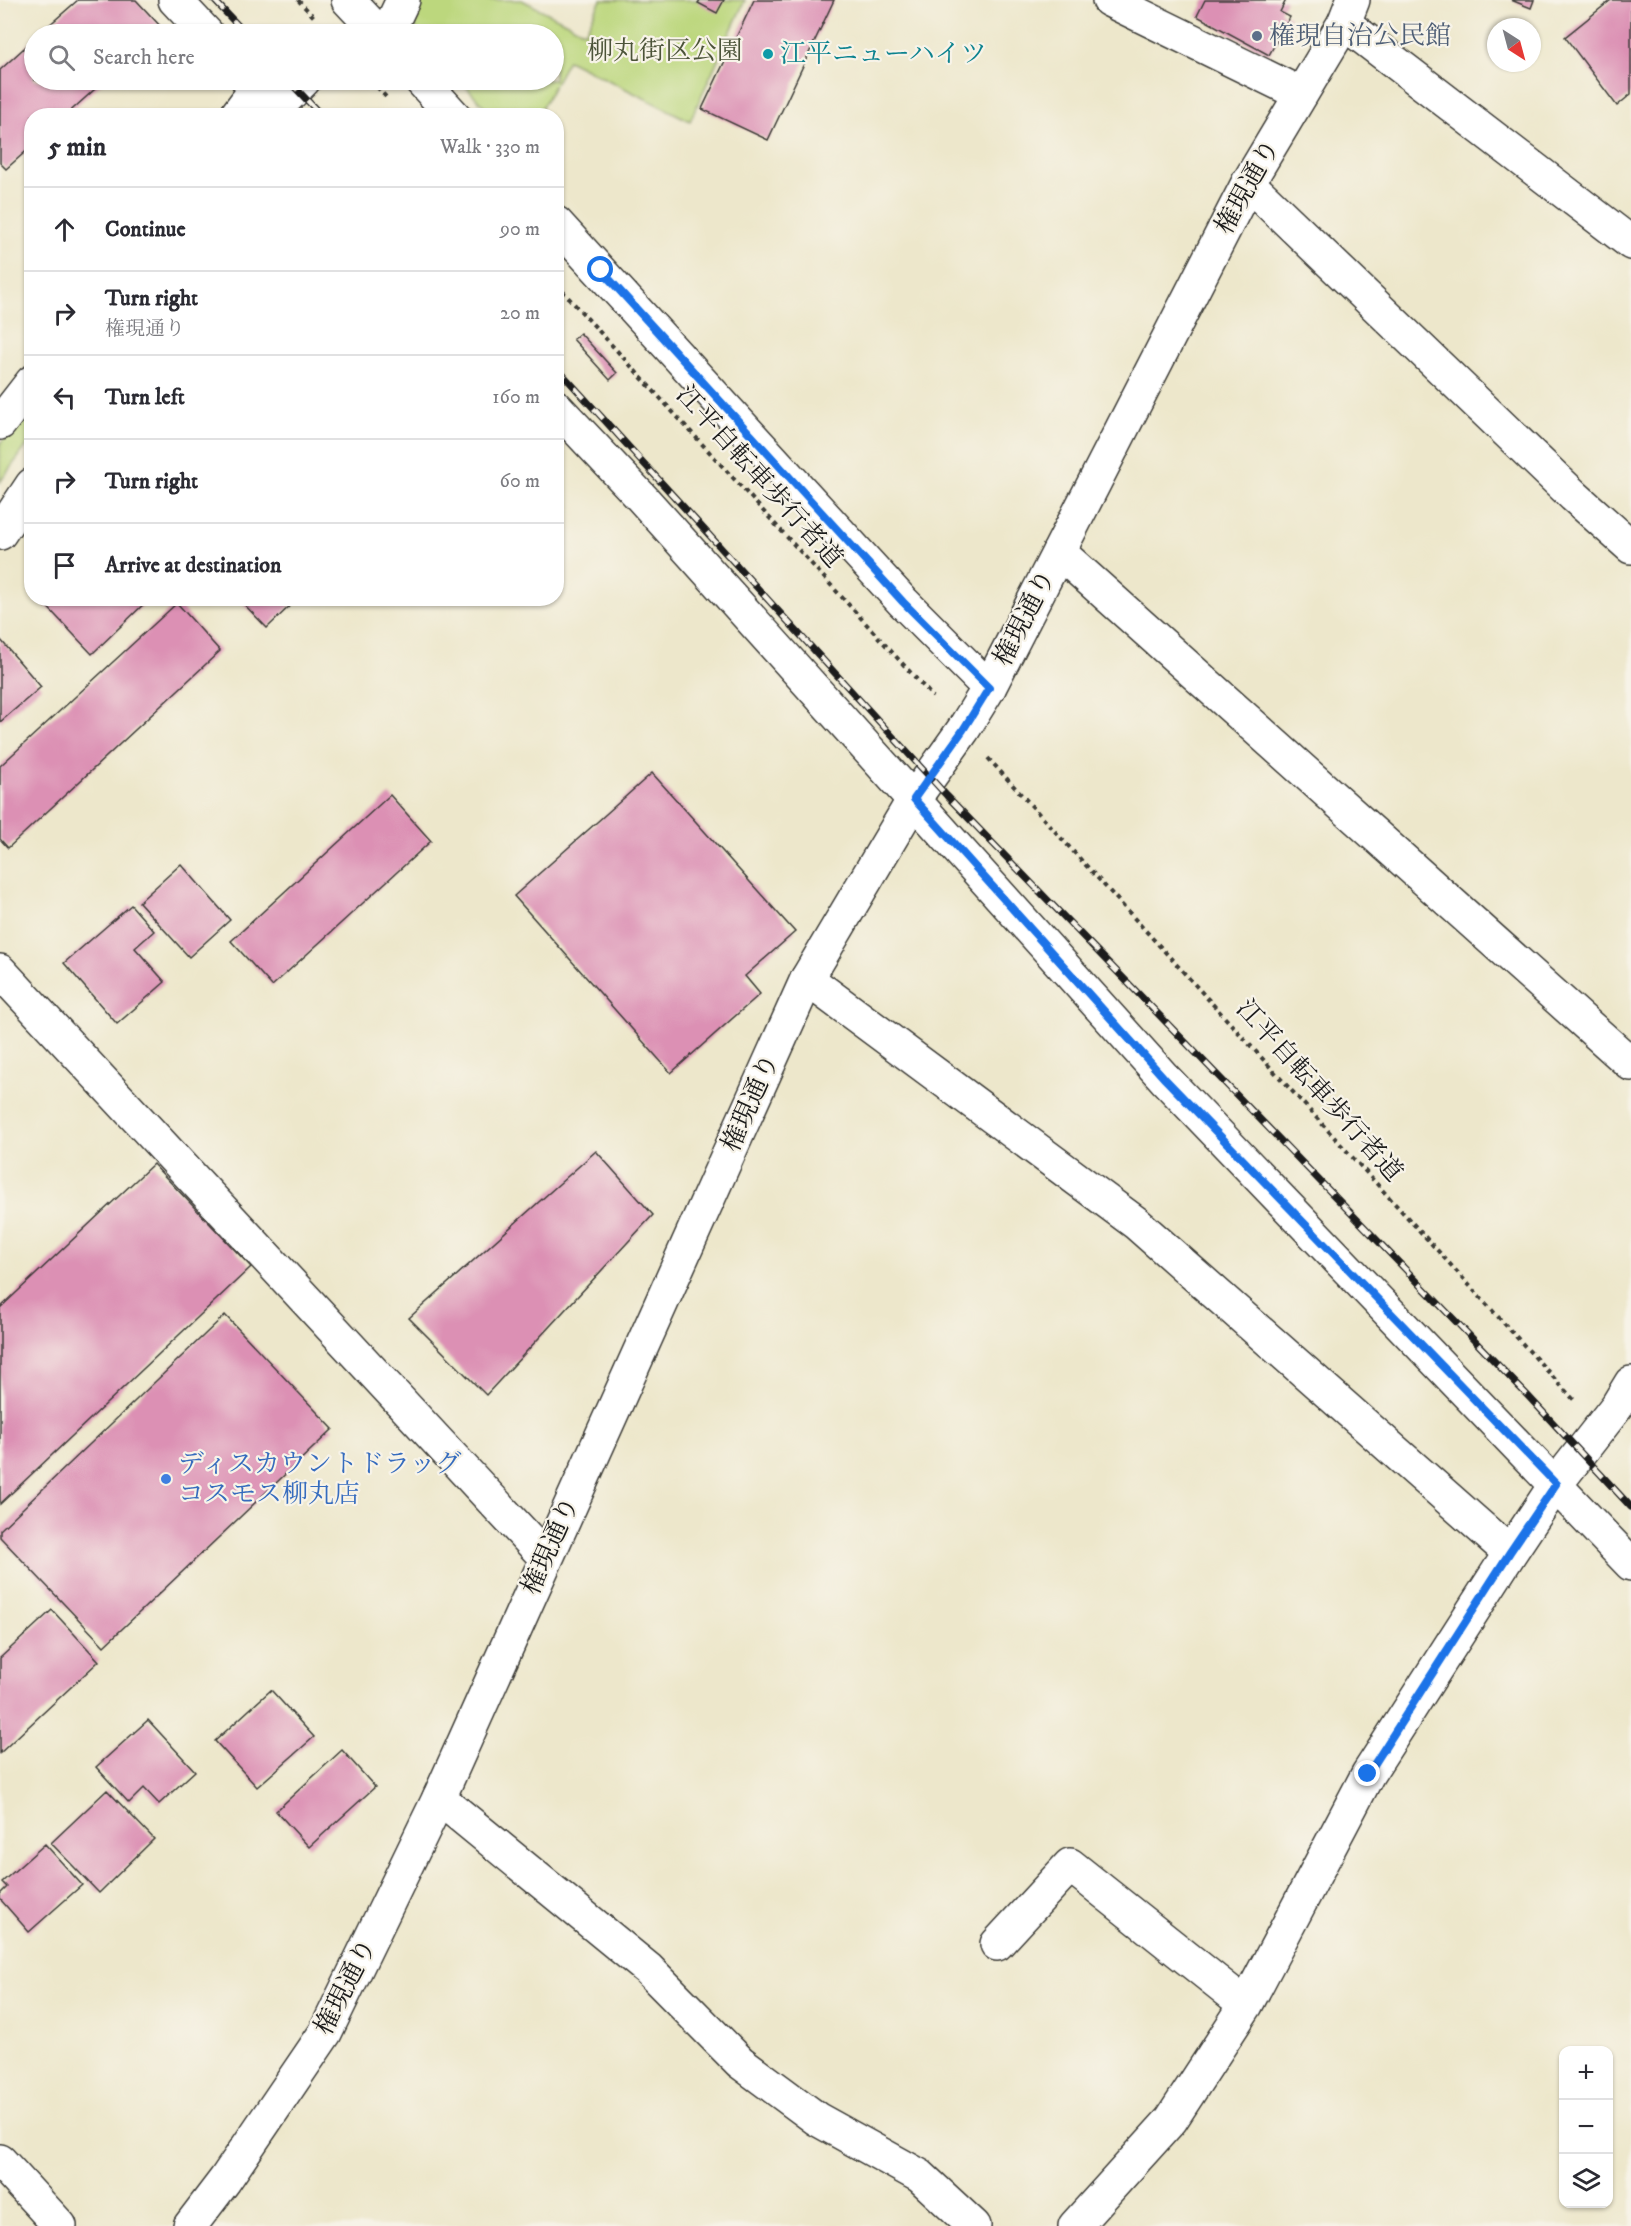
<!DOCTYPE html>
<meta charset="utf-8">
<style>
:root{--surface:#fff;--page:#f7f7f7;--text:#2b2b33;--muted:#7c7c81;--line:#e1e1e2}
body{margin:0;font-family:"IM FELL DW Pica","Noto Serif JP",serif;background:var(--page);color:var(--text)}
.controls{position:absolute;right:18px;bottom:18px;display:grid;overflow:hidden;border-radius:12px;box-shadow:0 2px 4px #0004}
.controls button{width:54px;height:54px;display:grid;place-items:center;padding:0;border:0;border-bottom:2px solid var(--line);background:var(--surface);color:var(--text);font:30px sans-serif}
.compass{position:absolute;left:1487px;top:18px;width:54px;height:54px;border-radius:50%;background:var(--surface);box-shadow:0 2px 4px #0004;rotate:144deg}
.stop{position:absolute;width:18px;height:18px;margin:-14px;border:4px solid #1a73e8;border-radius:50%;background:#fff}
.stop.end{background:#1a73e8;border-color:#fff;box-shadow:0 2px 6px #0008}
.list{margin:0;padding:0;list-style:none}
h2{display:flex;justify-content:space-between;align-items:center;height:78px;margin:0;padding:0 24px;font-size:26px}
h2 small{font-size:20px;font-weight:400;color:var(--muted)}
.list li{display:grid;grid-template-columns:39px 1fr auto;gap:18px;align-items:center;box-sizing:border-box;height:84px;padding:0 24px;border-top:2px solid var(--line)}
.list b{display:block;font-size:22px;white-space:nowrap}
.list p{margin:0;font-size:20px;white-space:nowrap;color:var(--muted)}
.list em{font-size:20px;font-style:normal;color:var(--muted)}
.icon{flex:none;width:33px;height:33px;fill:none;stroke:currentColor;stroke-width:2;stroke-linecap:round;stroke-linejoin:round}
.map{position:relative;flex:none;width:1631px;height:2226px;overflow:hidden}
.search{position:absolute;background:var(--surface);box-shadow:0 2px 4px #0004;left:24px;top:24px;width:540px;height:66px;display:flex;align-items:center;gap:15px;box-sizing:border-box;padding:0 21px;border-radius:33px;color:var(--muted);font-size:22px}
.panel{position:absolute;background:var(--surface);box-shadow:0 2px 4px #0004;left:24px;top:108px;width:540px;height:498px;border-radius:24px}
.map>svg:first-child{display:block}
</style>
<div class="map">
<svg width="1631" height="2226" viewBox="0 0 1631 2226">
<rect width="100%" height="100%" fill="#f7f3e8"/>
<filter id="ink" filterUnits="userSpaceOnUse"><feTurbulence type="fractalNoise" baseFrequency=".0167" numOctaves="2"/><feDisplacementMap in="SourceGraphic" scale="12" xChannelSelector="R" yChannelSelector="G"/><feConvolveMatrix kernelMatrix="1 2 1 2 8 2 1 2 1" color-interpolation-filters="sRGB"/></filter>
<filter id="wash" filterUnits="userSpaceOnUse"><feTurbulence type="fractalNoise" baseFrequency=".008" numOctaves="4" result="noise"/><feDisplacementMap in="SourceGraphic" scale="24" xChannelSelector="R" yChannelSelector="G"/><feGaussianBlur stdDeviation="1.35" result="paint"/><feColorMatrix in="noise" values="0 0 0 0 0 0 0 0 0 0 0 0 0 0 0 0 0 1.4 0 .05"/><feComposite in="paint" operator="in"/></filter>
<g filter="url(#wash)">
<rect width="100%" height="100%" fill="#ede7cb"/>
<!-- green -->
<path fill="#bcd77d" stroke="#6c7a4c" stroke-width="1.5" d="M418 0H522L585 32 601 0H745L690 121 568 60 538 115H492L460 80H554V34H422L409 20Z
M31 403V440L0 482V444Z"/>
<g id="blocks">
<!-- building -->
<path fill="#dc90b4" d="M78 0H136L162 28 155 34H39Z
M700 0H724L717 13 698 3Z
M754 0H834L768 140 702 109Z
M1205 0H1286L1280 12 1290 17 1269 55 1197 16Z
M1511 0H1534L1531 8Z
M1611 0H1631V94L1617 106 1565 37Z
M34 39V80H105L65 116H32V146L6 169 0 163V70Z
M580 333 617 373 610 380 573 339Z
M39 598H150L92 654Z
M238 598H298L267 628Z
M177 603 220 651 8 848 0 839V766Z
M0 639 41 687 0 722Z
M652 773 795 932 745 976 760 994 671 1073 514 896Z
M390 795 431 841 272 986 231 941Z
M181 864 230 920 189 957 139 902Z
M131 905 154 931 135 948 165 982 117 1024 64 963Z
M596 1151 653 1215 486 1395 409 1318Z
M153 1164 251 1267 0 1504V1308Z
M225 1315 333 1429 104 1646 0 1537V1530Z
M52 1610 99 1661 0 1753V1658Z
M271 1690 314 1737 257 1787 215 1741Z
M148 1720 195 1771 159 1804 144 1788 129 1803 96 1767Z
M342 1750 375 1787 309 1847 276 1811Z
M107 1790 154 1839 99 1893 51 1843Z
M45 1844 82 1885 29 1932 0 1899V1894L7 1887 2 1882Z"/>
</g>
</g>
<g filter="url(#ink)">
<use href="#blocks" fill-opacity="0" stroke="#3b3a36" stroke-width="1.5"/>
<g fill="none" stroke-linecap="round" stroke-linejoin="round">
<defs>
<path id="street" d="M348 0 380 34
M1109 0 1301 94
M1344 23 1631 243
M387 34 403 0
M421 80 454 116
M275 109 304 80
M236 116 256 89
M1248 183 1574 496 1631 547
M556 223 903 602 989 688
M0 423 32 382
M0 533 32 485
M1059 552 1631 1064
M0 971 546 1558
M807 979 1136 1223 1510 1553
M439 1798 648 1969 740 2062 817 2119 920 2176 974 2226
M997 1944 1070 1865 1246 2005
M0 2161 60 2226
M1075 2226 1171 2120 1246 2005 1368 1774 1510 1553 1556 1484 1617 1406 1631 1383"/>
<path id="secondary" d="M175 0 207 34
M248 80 281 116
M556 407 642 498 1165 1079 1631 1564
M190 2226 225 2180 325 2033 439 1798 807 979 914 799 963 730 989 688 1248 183 1344 23 1353 0"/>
</defs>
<!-- street casing -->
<use href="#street" stroke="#3b3a36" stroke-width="36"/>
<!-- secondary casing -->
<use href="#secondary" stroke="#3b3a36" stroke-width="36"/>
<!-- path -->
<path stroke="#3b3a36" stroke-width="4" stroke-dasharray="4.5 4.5" stroke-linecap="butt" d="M298 0 314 17
M371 80 386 97
M556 284 933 697
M988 758 1574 1400"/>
<!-- street -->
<use href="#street" stroke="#fff" stroke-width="33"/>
<!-- secondary -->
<use href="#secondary" stroke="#fff" stroke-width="33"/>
<defs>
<path id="rail" d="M214 0 246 34
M288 80 322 116
M556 367 947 796 1529 1397 1631 1507"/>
</defs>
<!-- rail casing -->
<use href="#rail" stroke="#1c1c1c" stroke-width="7"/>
<!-- rail -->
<use href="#rail" stroke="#f7f3e8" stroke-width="4.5" stroke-dasharray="14" stroke-linecap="butt"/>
</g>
</g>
<g fill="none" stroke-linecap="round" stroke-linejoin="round" filter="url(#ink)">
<!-- route -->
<path stroke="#1a73e8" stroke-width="8" d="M601 270 903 602 989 688 963 730 914 799 1165 1079 1556 1484 1510 1552 1368 1774"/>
</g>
<!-- markers -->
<circle fill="#5c6f8a" stroke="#f7f3e8" stroke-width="2" cx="1257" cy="36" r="6"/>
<circle fill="#0f9aa8" stroke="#f7f3e8" stroke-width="2" cx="768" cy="54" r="6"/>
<circle fill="#3f7fe0" stroke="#f7f3e8" stroke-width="2" cx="166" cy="1479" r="6"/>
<g text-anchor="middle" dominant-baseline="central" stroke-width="4.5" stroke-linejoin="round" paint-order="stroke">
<!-- service labels -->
<g font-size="26" fill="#4e5e75" stroke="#f7f3e8" text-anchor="start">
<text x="1269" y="36">権現自治公民館</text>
</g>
<!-- park labels -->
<g font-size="26" fill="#4c5439" stroke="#f7f3e8">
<text x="665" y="51">柳丸街区公園</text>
</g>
<!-- culture labels -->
<g font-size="26" fill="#0d838f" stroke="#f7f3e8" text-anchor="start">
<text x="780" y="54">江平ニューハイツ</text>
</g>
<!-- street labels -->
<g font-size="26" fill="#1c1c1c" stroke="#f7f3e8">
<text transform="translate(1248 187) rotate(-61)">権現通り</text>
<text transform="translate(759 477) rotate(48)">江平自転車歩行者道</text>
<text transform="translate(1025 618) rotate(-63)">権現通り</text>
<text transform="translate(1319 1091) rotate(48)">江平自転車歩行者道</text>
<text transform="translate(751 1103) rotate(-66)">権現通り</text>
<text transform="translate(551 1546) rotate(-66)">権現通り</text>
<text transform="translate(346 1987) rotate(-63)">権現通り</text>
</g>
<!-- shop labels -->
<g font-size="26" fill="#366cbe" stroke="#f7f3e8" text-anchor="start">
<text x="178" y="1464">ディスカウントドラッグ<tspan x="178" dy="30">コスモス柳丸店</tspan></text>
</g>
</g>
</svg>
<div class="controls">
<button>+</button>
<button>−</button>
<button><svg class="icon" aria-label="layers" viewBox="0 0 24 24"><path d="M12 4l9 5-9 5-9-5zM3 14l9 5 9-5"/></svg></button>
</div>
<svg class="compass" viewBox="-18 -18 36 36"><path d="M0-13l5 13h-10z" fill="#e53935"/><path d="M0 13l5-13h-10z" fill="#7c7c81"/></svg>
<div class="stop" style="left:601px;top:270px"></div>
<div class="stop end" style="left:1368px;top:1774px"></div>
<div class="search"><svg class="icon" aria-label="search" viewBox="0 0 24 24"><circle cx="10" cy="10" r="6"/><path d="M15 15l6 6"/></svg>Search here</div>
<section class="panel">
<h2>5 min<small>Walk · 330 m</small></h2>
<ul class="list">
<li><svg class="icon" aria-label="ahead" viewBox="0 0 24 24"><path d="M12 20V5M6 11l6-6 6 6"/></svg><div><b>Continue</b></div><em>90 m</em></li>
<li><svg class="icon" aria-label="right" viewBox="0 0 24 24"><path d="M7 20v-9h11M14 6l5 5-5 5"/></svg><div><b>Turn right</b><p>権現通り</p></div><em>20 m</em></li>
<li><svg class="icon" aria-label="left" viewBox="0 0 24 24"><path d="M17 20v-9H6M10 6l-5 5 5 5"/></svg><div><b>Turn left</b></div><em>160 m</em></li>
<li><svg class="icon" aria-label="right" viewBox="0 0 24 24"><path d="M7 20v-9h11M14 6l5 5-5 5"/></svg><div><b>Turn right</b></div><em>60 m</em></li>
<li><svg class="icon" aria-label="arrive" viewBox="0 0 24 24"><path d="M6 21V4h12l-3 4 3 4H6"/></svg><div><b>Arrive at destination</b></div></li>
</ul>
</section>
</div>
